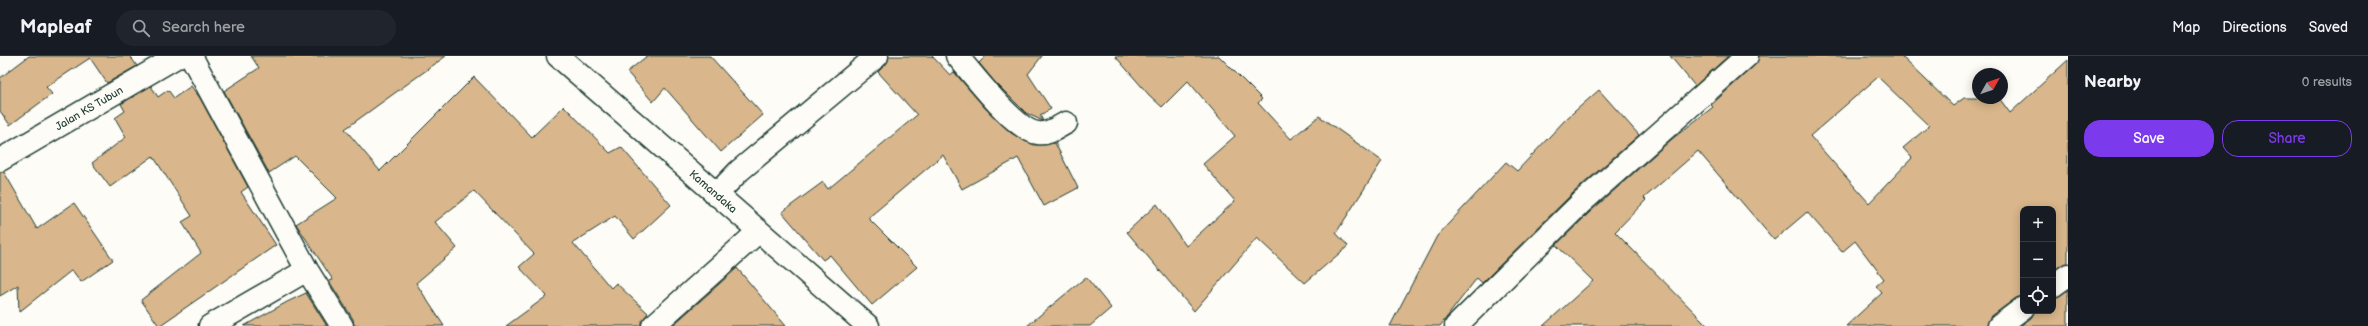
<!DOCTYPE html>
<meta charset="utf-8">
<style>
:root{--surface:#171b24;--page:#20242c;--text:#f1f3f6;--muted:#9ea1a6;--line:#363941;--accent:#7c3aed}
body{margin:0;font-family:"Balsamiq Sans",sans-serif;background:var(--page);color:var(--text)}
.controls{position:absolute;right:12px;bottom:12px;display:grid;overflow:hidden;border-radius:8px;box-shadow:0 2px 10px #0003}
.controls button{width:36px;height:36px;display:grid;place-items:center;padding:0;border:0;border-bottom:1px solid var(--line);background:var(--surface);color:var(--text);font:20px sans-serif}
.compass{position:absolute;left:1972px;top:12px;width:36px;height:36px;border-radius:50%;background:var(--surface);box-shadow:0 2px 10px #0003;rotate:50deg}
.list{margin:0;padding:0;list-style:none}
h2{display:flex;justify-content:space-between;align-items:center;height:52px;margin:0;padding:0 16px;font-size:17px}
h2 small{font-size:13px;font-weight:400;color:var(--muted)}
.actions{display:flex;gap:8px;padding:12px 16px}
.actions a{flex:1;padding:9px 0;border:1px solid var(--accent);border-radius:16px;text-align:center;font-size:14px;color:var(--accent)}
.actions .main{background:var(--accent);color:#fff}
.icon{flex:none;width:22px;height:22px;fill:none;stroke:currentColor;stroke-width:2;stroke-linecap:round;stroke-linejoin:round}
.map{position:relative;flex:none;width:2068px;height:270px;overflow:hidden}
header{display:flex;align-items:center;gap:24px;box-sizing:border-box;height:56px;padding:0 20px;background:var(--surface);border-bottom:1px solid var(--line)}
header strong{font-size:19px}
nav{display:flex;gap:22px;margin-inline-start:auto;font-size:14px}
.search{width:280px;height:36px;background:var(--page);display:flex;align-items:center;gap:10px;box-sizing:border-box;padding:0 14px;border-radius:22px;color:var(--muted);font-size:15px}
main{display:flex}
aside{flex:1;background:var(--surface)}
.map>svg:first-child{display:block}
</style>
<header>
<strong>Mapleaf</strong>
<div class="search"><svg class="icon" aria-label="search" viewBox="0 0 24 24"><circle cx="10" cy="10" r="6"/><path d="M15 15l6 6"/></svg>Search here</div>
<nav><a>Map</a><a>Directions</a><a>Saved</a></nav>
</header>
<main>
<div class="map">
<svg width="2068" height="270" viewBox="0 0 2068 270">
<rect width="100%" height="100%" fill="#fdfcf7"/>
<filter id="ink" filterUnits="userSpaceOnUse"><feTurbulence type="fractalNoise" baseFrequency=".025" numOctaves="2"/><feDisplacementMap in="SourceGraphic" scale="8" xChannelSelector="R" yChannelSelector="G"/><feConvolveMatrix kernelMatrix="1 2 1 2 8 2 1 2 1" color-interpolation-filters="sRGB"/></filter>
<g filter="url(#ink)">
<!-- building -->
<path fill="#d9b68b" stroke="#1f3d34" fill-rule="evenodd" d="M29 0H130L137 10 107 27 90 2 46 31 52 38 10 69 0 55V22Z
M251 0H446L345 73 380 115 474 21 532 81 564 50 610 97 621 91 671 149 634 183 615 160 573 187 611 232 616 227 648 257 641 266V270H506L547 240 519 211 534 198 474 135 435 166 457 192 416 227 444 270H354L353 263 329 225 333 224 296 168 337 142 295 100 269 117 224 35 259 12Z
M647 0H710L763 59 721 96 665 32 653 46 627 16Z
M889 0H932L950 19 954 16 986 53 1011 77 1034 89 1055 87 1078 132 1044 150 1018 102 962 133 943 99 868 162 917 211 872 249 830 199 823 204 782 156 823 126 828 133 917 59 878 16 885 9Z
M986 0H1042L1028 18 1051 53 1040 59 1043 65 1026 57 993 24 979 7Z
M1115 0H1219L1262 43 1258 47 1291 83 1319 60 1382 105 1336 177 1348 190 1305 227 1257 182 1194 255 1127 176 1157 148 1186 190 1235 145 1203 108 1235 80 1188 25 1162 51 1149 39Z
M1670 0H1728L1695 30Z
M1759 0H1901L1953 50 1964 42H1999L2010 57 2068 4V207L2053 214V153H2023V240L2016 242 1992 260 1987 270H1846L1882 237 1876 230 1884 223 1855 185 1842 196 1807 156 1774 184 1698 95 1644 142 1646 144 1615 176 1708 270H1543L1593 225 1556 189 1591 155 1672 83 1713 51 1711 49 1755 9ZM1878 21 1929 70 1903 92 1912 102 1869 147 1810 80Z
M151 30 158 41 168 34 174 42 191 30 200 42 248 131 241 136 276 189 159 270 141 244 201 197 182 166 192 160 153 100 110 131 92 107 126 81 115 62 125 55 121 48Z
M1599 34 1639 79 1573 137 1482 227 1477 222 1440 270H1390L1437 180 1506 106 1517 115 1566 63Z
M0 116H4L37 173 74 147 113 204 81 226 72 214 19 256 18 229 0 240Z
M737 212 786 270H672Z
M1086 221 1111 252 1090 270H1027Z
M2068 234V270H2020L2031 262 2035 255H2053V242Z
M306 237 327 270H244L287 246Z"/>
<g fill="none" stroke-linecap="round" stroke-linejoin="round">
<defs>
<path id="minor" d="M191 0 307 214 342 270
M957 0C973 18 1015 75 1038 77 1048 79 1058 71 1066 67
M716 139 739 115 877 0
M2053 230 2068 219
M210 270 307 214
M653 270 758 176
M1456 270 1582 146 1747 0
M1999 270 2023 252"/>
<g id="tertiary">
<path id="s1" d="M558 0 868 270"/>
</g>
<g id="secondary">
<path id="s2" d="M0 104 178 0"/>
</g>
</defs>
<!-- minor casing -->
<use href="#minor" stroke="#1f3d34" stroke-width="25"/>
<!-- tertiary casing -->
<use href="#tertiary" stroke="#1f3d34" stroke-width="25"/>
<!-- secondary casing -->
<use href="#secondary" stroke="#1f3d34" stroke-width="25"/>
<!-- minor -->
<use href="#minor" stroke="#fdfcf7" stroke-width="22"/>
<!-- tertiary -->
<use href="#tertiary" stroke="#fdfcf7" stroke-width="22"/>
<!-- secondary -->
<use href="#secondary" stroke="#fdfcf7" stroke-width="22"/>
</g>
</g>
<g text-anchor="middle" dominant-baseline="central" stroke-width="4" stroke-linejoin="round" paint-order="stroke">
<!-- street labels -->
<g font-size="11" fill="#1f3d34" stroke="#fdfcf7">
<text stroke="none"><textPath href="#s2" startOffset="103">Jalan KS Tubun</textPath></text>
<text stroke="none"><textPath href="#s1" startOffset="206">Kamandaka</textPath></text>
</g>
</g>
</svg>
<div class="controls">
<button>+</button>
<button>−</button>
<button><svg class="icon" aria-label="locate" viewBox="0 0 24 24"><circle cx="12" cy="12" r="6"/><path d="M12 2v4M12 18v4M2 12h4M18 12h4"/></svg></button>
</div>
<svg class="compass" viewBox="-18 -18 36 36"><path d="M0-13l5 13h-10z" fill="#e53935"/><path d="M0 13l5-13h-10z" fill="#9ea1a6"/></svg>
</div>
<aside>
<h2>Nearby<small>0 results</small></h2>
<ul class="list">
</ul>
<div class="actions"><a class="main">Save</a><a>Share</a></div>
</aside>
</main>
